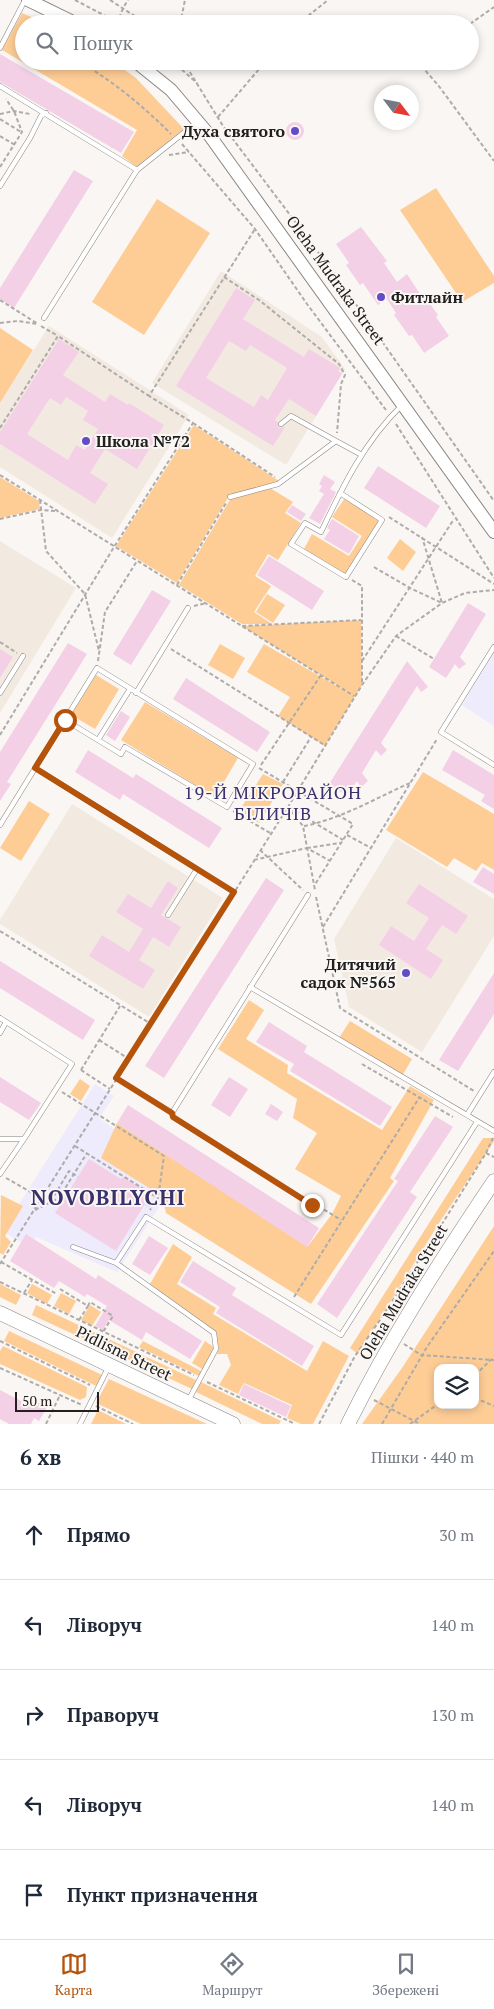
<!DOCTYPE html>
<html lang="uk">
<meta charset="utf-8">
<style>
:root{--surface:#fff;--page:#f6f6f7;--text:#1f2937;--muted:#747a83;--line:#e0e1e3;--accent:#b45309}
body{margin:0;font-family:"PT Serif",serif;background:var(--page);color:var(--text)}
.controls{position:absolute;right:15px;bottom:15px;display:grid;overflow:hidden;border-radius:10px;box-shadow:0 2px 8px #0003}
.controls button{width:45px;height:45px;display:grid;place-items:center;padding:0;border:0;border-bottom:1px solid var(--line);background:var(--surface);color:var(--text);font:25px sans-serif}
.compass{position:absolute;left:374px;top:85px;width:45px;height:45px;border-radius:50%;background:var(--surface);box-shadow:0 2px 8px #0003;rotate:122deg}
.scale{position:absolute;left:15px;bottom:12px;width:84px;box-sizing:border-box;padding-left:5px;border:2px solid #21201f;border-top:0;font-size:14px;line-height:18px;white-space:nowrap;color:#21201f;-webkit-text-stroke:4px #f9f6f3;paint-order:stroke}
.stop{position:absolute;width:15px;height:15px;margin:-11px;border:4px solid #b45309;border-radius:50%;background:#fff}
.stop.end{background:#b45309;border-color:#fff;box-shadow:0 1px 5px #0008}
.list{margin:0;padding:0;list-style:none}
h2{display:flex;justify-content:space-between;align-items:center;height:65px;margin:0;padding:0 20px;font-size:21px}
h2 small{font-size:16px;font-weight:400;color:var(--muted)}
.list li{display:grid;grid-template-columns:32px 1fr auto;gap:15px;align-items:center;box-sizing:border-box;height:90px;padding:0 20px;border-top:1px solid var(--line)}
.list b{display:block;font-size:19px;white-space:nowrap}
.list em{font-size:16px;font-style:normal;color:var(--muted)}
.icon{flex:none;width:28px;height:28px;fill:none;stroke:currentColor;stroke-width:2;stroke-linecap:round;stroke-linejoin:round}
.map{position:relative;flex:none;width:494px;height:1424px;overflow:hidden}
.search{position:absolute;background:var(--surface);box-shadow:0 2px 8px #0003;left:15px;right:15px;top:15px;height:55px;display:flex;align-items:center;gap:12px;box-sizing:border-box;padding:0 18px;border-radius:28px;color:var(--muted);font-size:19px}
.sheet{height:515px;background:var(--surface)}
nav{display:flex;justify-content:space-around;align-items:center;box-sizing:border-box;height:70px;border-top:1px solid var(--line);background:var(--surface);font-size:14px;color:var(--muted)}
nav a{display:grid;justify-items:center;gap:2px}
nav .on{color:var(--accent)}
.map>svg:first-child{display:block}
</style>
<div class="map">
<svg width="494" height="1424" viewBox="0 0 494 1424">
<rect width="100%" height="100%" fill="#f9f6f3"/>
<!-- commercial -->
<path fill="#edebfc" d="M494 653V726L462 705Z
M95 1084 114 1096 99 1118 117 1131 166 1196 117 1272 36 1237 29 1247 2 1231Z"/>
<!-- built -->
<path fill="#f2eae1" d="M221 271 322 337 345 369 286 465 152 383Z
M49 326 189 415 112 538 0 467V403Z
M0 541 76 588 0 713Z
M72 804 223 898 149 1017 0 924V920Z
M396 838 494 899V936L422 1052 349 1007 334 939Z"/>
<!-- green -->
<path fill="#fecd96" fill-rule="evenodd" d="M22 13 48 24H24V61H112L136 78 184 129 137 167 122 156 137 130 2 50Z
M436 188 494 276V283L462 302 400 210Z
M157 199 210 233 144 335 92 302Z
M0 328 33 350 0 403Z
M194 425 279 481 229 496 177 583 116 546Z
M0 477 39 501 40 509 0 518Z
M270 488 293 502 285 513 301 523 278 560 268 554 255 576 271 586 254 612 272 624H242L179 585 231 498Z
M345 498 381 521 346 575 304 549 312 534 349 556 362 536 332 517Z
M400 539 416 552 403 571 387 558Z
M267 594 285 605 273 623 256 612Z
M361 620 362 685 325 746 278 716 290 697 247 672 264 644 354 696 242 626Z
M220 644 245 658 233 679 208 665Z
M96 675 119 689 95 729 71 715Z
M145 702 238 758 215 797 121 740Z
M423 772 494 814V870L482 863 476 871 454 858 447 867 386 830Z
M263 774 283 784 259 823 239 811Z
M29 801 50 814 21 861 0 848Z
M249 1000 264 1010 246 1039 288 1065 287 1073 382 1130 410 1086 434 1100 390 1178 394 1181 311 1304 166 1213 162 1196 101 1158 117 1123 308 1246 332 1214 341 1196 295 1169 317 1133 293 1118 297 1099 218 1049Z
M350 1021 412 1059 402 1076 339 1038Z
M80 1079 90 1086 81 1101 70 1094Z
M483 1138H494V1141L441 1220 358 1354 350 1348Z
M1 1195 23 1206 5 1236 11 1242 3 1255 0 1253Z
M494 1226V1424H362L402 1368ZM438 1368H475V1405H438Z
M173 1244 192 1257 177 1284 216 1308 213 1314 307 1371 323 1341 349 1356 313 1424H301L287 1418 292 1405 244 1383 238 1394 219 1385 231 1365 227 1354H217L219 1349 216 1333 150 1284Z
M0 1284 21 1295 16 1305 0 1297Z
M32 1284 52 1295 47 1304 27 1293Z
M61 1293 76 1301 69 1314 54 1306Z
M36 1305 196 1380 192 1389 32 1315Z
M90 1305 101 1312 92 1326 81 1320Z
M9 1331 102 1375 96 1386 4 1341Z
M143 1341 203 1372 199 1376 139 1347Z
M205 1341 215 1348 204 1370 192 1363Z
M3 1346 87 1387 86 1397 80 1400 0 1364V1351Z
M109 1379 207 1424H141L96 1403Z
M201 1382 281 1421 279 1424H262L196 1392Z
M98 1410 126 1424H91Z"/>
<!-- building -->
<path fill="#f4d0e7" fill-rule="evenodd" d="M0 54 134 132 121 153 0 82Z
M286 131a9 9 0 1 1 18 0a9 9 0 1 1-18 0Z
M74 170 93 181 14 308 0 299V288Z
M361 227 387 261 384 263 397 282 407 274 424 300 426 298 438 315 436 317 449 336 424 353 412 335 409 336 394 315 396 313 387 299 378 305 363 283 360 285 346 265 349 263 336 244Z
M236 288 255 300 243 319 304 357 309 349 340 368 338 371 342 374 316 416 289 399 275 420 278 422 279 428 285 427 273 446 176 386ZM229 341 246 351 250 345 287 368 268 400 261 395 254 407 206 378Z
M59 339 79 352 63 375 105 402 110 394 128 405 129 403 164 425 137 469 105 449 90 473 108 484 95 504 0 444V432ZM66 397 88 411 83 420 98 429 85 450 76 445 68 460 27 434 50 398 61 405Z
M378 466 440 506 426 528 364 488Z
M324 475 335 482 330 489 336 492 320 524 309 518 324 494 319 491 322 486 319 484Z
M292 505 306 514 301 521 287 512Z
M332 519 359 536 349 554 324 539 330 530 327 528Z
M269 556 324 591 312 610 257 575Z
M152 590 171 601 131 665 113 654Z
M468 603 486 614 460 657 466 664 459 669 455 664 446 678 429 667Z
M68 643 87 654 7 782 11 784 0 801V752Z
M0 649 13 657 0 678Z
M407 661 428 687 421 692 417 686 381 743 387 750 381 756 376 750 362 773 368 781 361 787 357 781 347 796 329 784Z
M186 678 270 732 257 752 173 699Z
M121 711 130 717 115 741 106 735Z
M88 750 133 778 136 774 222 828 209 848 123 794 120 800 75 772Z
M453 750 494 775V809L481 801 485 795 442 770Z
M483 867 494 874V894L473 882Z
M266 878 284 890 164 1078 145 1066Z
M168 881 178 888 161 915 181 927 169 947 153 937 139 960 155 970 143 989 89 956 102 935 129 952 143 929 116 912 128 894 151 908Z
M419 884 468 916 456 934 442 925 426 949 443 960 431 979 379 945 391 926 414 941 429 918 406 903Z
M0 961 95 1020 83 1040 0 988Z
M494 973V1014L458 1071 439 1060Z
M269 1022 307 1046 304 1052 392 1107 380 1126 290 1071 294 1064 256 1042Z
M0 1077 41 1103 29 1120 0 1102Z
M229 1077 248 1089 230 1117 211 1105Z
M271 1104 283 1112 277 1121 265 1114Z
M128 1105 319 1228 307 1247 117 1123Z
M435 1116 453 1127 410 1192 417 1197 337 1318 317 1304 398 1181 394 1179Z
M89 1159 121 1179 123 1177 151 1194 116 1251 55 1213Z
M26 1234 96 1279 98 1275 202 1341 190 1359 146 1332 142 1340 109 1320 103 1330 95 1326 107 1306 87 1294 85 1297 59 1281 54 1288 10 1261Z
M149 1236 168 1248 150 1275 132 1264Z
M193 1261 236 1288 232 1295 314 1346 302 1366 216 1313 220 1307 180 1282Z
M244 1384 291 1406 286 1417 239 1395Z
M0 1390 21 1401 23 1398 34 1403 35 1401 47 1407 39 1421 34 1418 31 1424H9L0 1419Z"/>
<g fill="none" stroke-linecap="round" stroke-linejoin="round">
<defs>
<path id="lane" d="M0 48 25 0
M0 86 137 170
M0 186 30 138 41 116 46 113
M44 318 137 170 196 123
M281 424 291 416 336 441
M340 493 382 520 346 577 291 544 305 523 321 532C343 486 364 442 402 405
M230 497 278 484 336 441 360 454
M494 647 441 732 494 765
M0 693 23 656
M136 693 188 608
M98 740 130 689
M35 768 197 869 168 915
M0 825 97 668 253 764 227 807 125 747 121 754 65 720
M250 987 494 1131
M0 1018 72 1064 24 1139H0
M0 1033 6 1022
M172 1113 308 895
M467 1115 494 1072
M0 1174 24 1139
M73 1247 116 1263 214 1333 216 1349 188 1401
M116 1263 146 1217 341 1335 477 1122
M80 1424 109 1366"/>
<path id="secondary" d="M28 0 77 24
M135 61 171 90 210 136 494 532"/>
<path id="primary" d="M0 1313 233 1424
M348 1424C390 1339 441 1260 494 1181"/>
</defs>
<!-- lane casing -->
<use href="#lane" stroke="#898683" stroke-width="5.5"/>
<!-- secondary casing -->
<use href="#secondary" stroke="#898683" stroke-width="14"/>
<!-- primary casing -->
<use href="#primary" stroke="#898683" stroke-width="15"/>
<!-- path -->
<path stroke="#aeaba9" stroke-width="2" stroke-dasharray="4 2.5" stroke-linecap="butt" d="M75 0 121 24
M110 0 147 24
M303 18 319 24
M117 24 123 8 128 0
M180 24 185 0
M298 24 328 0
M356 24H364
M470 24 494 7
M78 61C113 81 143 106 171 134
M172 61 197 83
M183 61 223 126 339 280 494 501
M417 61 438 85 494 161
M0 114 14 111 30 114
M218 117 266 61
M0 119 21 132
M0 136 15 145
M182 144 255 229 307 304 386 410
M169 155 189 152
M0 167 22 132 14 111 6 99
M224 277 259 300 339 364 345 375 341 384 337 433
M0 300 38 324
M0 323 18 321 37 324
M41 326 58 336
M193 423 275 477
M396 424 494 578
M0 428 58 336 149 396
M0 475 354 696
M40 500 46 551 85 594 99 651
M389 517 494 584
M0 519 41 510 56 511
M374 567 410 588 442 603 422 537
M352 580 362 586V685
M177 585 226 503
M194 606 206 603
M242 626 361 620
M396 636 434 659
M0 642 17 653
M171 649 326 746
M98 661 105 612 137 561
M362 661 454 519
M0 735 114 547 193 423 149 396 255 229
M261 765 321 675
M259 768 353 824 314 886
M283 782 311 737
M288 807 303 826 315 890
M290 808 343 840
M233 811 270 833
M304 826C341 819 376 798 410 783
M347 835 371 848
M307 848 340 843
M260 850 303 890
M254 860 307 848 330 861
M203 873 234 892
M316 897 340 1008 474 1091
M323 927 437 739
M0 931 151 1024
M99 1040 129 1059
M362 1064 453 1117
M81 1070 120 1006
M81 1070 110 1089
M117 1079 166 1109
M62 1092 164 1156 158 1198
M175 1119 312 1205 315 1204 341 1220
M75 1146 158 1198 150 1210
M486 1153 494 1157
M6 1178 41 1198
M51 1201 69 1171 78 1177
M146 1204 152 1207
M35 1210 59 1198 87 1153
M1 1262 57 1294
M0 1264 288 807 362 685 396 636 442 603 465 593 494 590
M0 1282 194 1375
M60 1289 88 1306 90 1302 113 1316 103 1332
M24 1293 32 1280
M294 1297 419 1098
M79 1320 88 1306
M0 1341 90 1385
M404 1344 421 1355 494 1360
M0 1368 82 1405
M475 1375 494 1357
M207 1382 295 1424
M475 1398 494 1406
M374 1400 420 1424
M96 1406 133 1424
M46 1424 60 1395
M319 1424 355 1356 382 1317 442 1224 486 1153 493 1138
M382 1424 427 1347 494 1251
M410 1424 438 1404"/>
<!-- lane -->
<use href="#lane" stroke="#fff" stroke-width="4.5"/>
<!-- secondary -->
<use href="#secondary" stroke="#fff" stroke-width="12"/>
<!-- primary -->
<use href="#primary" stroke="#fff" stroke-width="14"/>
</g>
<g fill="none" stroke-linecap="round" stroke-linejoin="round">
<!-- route -->
<path stroke="#b45309" stroke-width="6" d="M65 720 35 768 234 892 116 1078 172 1113 173 1117 312 1205"/>
</g>
<!-- markers -->
<g fill="#634cc5" stroke="#f9f6f3" stroke-width="2">
<circle cx="295" cy="131" r="5"/>
<circle cx="381" cy="297" r="5"/>
<circle cx="86" cy="441" r="5"/>
<circle cx="406" cy="973" r="5"/>
</g>
<g text-anchor="middle" dominant-baseline="central" stroke-width="4" stroke-linejoin="round" paint-order="stroke">
<!-- poi labels -->
<g font-size="16" font-weight="bold" fill="#21201f" stroke="#f9f6f3" text-anchor="end">
<text x="285" y="131">Духа святого</text>
<text x="391" y="297" text-anchor="start">Фитлайн</text>
<text x="96" y="441" text-anchor="start">Школа №72</text>
<text x="396" y="964">Дитячий<tspan x="396" dy="18">садок №565</tspan></text>
</g>
<!-- street labels -->
<g font-size="16" fill="#21201f" stroke="#f9f6f3">
<text transform="translate(336 280) rotate(54)">Oleha Mudraka Street</text>
<text transform="translate(403 1292) rotate(-59)">Oleha Mudraka Street</text>
<text transform="translate(124 1353) rotate(26)">Pidlisna Street</text>
</g>
<!-- neighbourhood labels -->
<g font-size="18" letter-spacing="1" fill="#39306c" stroke="#f9f6f3">
<text x="273" y="792">19-Й МІКРОРАЙОН<tspan x="273" dy="21">БІЛИЧІВ</tspan></text>
</g>
<!-- district labels -->
<g font-size="21" font-weight="bold" letter-spacing="1" fill="#39306c" stroke="#f9f6f3">
<text x="108" y="1197">NOVOBILYCHI</text>
</g>
</g>
</svg>
<div class="controls">
<button><svg class="icon" aria-label="layers" viewBox="0 0 24 24"><path d="M12 4l9 5-9 5-9-5zM3 14l9 5 9-5"/></svg></button>
</div>
<svg class="compass" viewBox="-18 -18 36 36"><path d="M0-13l5 13h-10z" fill="#e53935"/><path d="M0 13l5-13h-10z" fill="#747a83"/></svg>
<div class="scale">50 m</div>
<div class="stop" style="left:65px;top:720px"></div>
<div class="stop end" style="left:312px;top:1205px"></div>
<div class="search"><svg class="icon" aria-label="search" viewBox="0 0 24 24"><circle cx="10" cy="10" r="6"/><path d="M15 15l6 6"/></svg>Пошук</div>
</div>
<section class="sheet">
<h2>6 хв<small>Пішки · 440 m</small></h2>
<ul class="list">
<li><svg class="icon" aria-label="ahead" viewBox="0 0 24 24"><path d="M12 20V5M6 11l6-6 6 6"/></svg><div><b>Прямо</b></div><em>30 m</em></li>
<li><svg class="icon" aria-label="left" viewBox="0 0 24 24"><path d="M17 20v-9H6M10 6l-5 5 5 5"/></svg><div><b>Ліворуч</b></div><em>140 m</em></li>
<li><svg class="icon" aria-label="right" viewBox="0 0 24 24"><path d="M7 20v-9h11M14 6l5 5-5 5"/></svg><div><b>Праворуч</b></div><em>130 m</em></li>
<li><svg class="icon" aria-label="left" viewBox="0 0 24 24"><path d="M17 20v-9H6M10 6l-5 5 5 5"/></svg><div><b>Ліворуч</b></div><em>140 m</em></li>
<li><svg class="icon" aria-label="arrive" viewBox="0 0 24 24"><path d="M6 21V4h12l-3 4 3 4H6"/></svg><div><b>Пункт призначення</b></div></li>
</ul>
</section>
<nav>
<a class="on"><svg class="icon" aria-label="map" viewBox="0 0 24 24"><path d="M3 6l6-2 6 2 6-2v14l-6 2-6-2-6 2zM9 4v14M15 6v14"/></svg>Карта</a>
<a><svg class="icon" aria-label="directions" viewBox="0 0 24 24"><path d="M12 3l9 9-9 9-9-9zM9 14v-3h6M13 9l2 2-2 2"/></svg>Маршрут</a>
<a><svg class="icon" aria-label="saved" viewBox="0 0 24 24"><path d="M7 4h10v16l-5-4-5 4z"/></svg>Збережені</a>
</nav>
